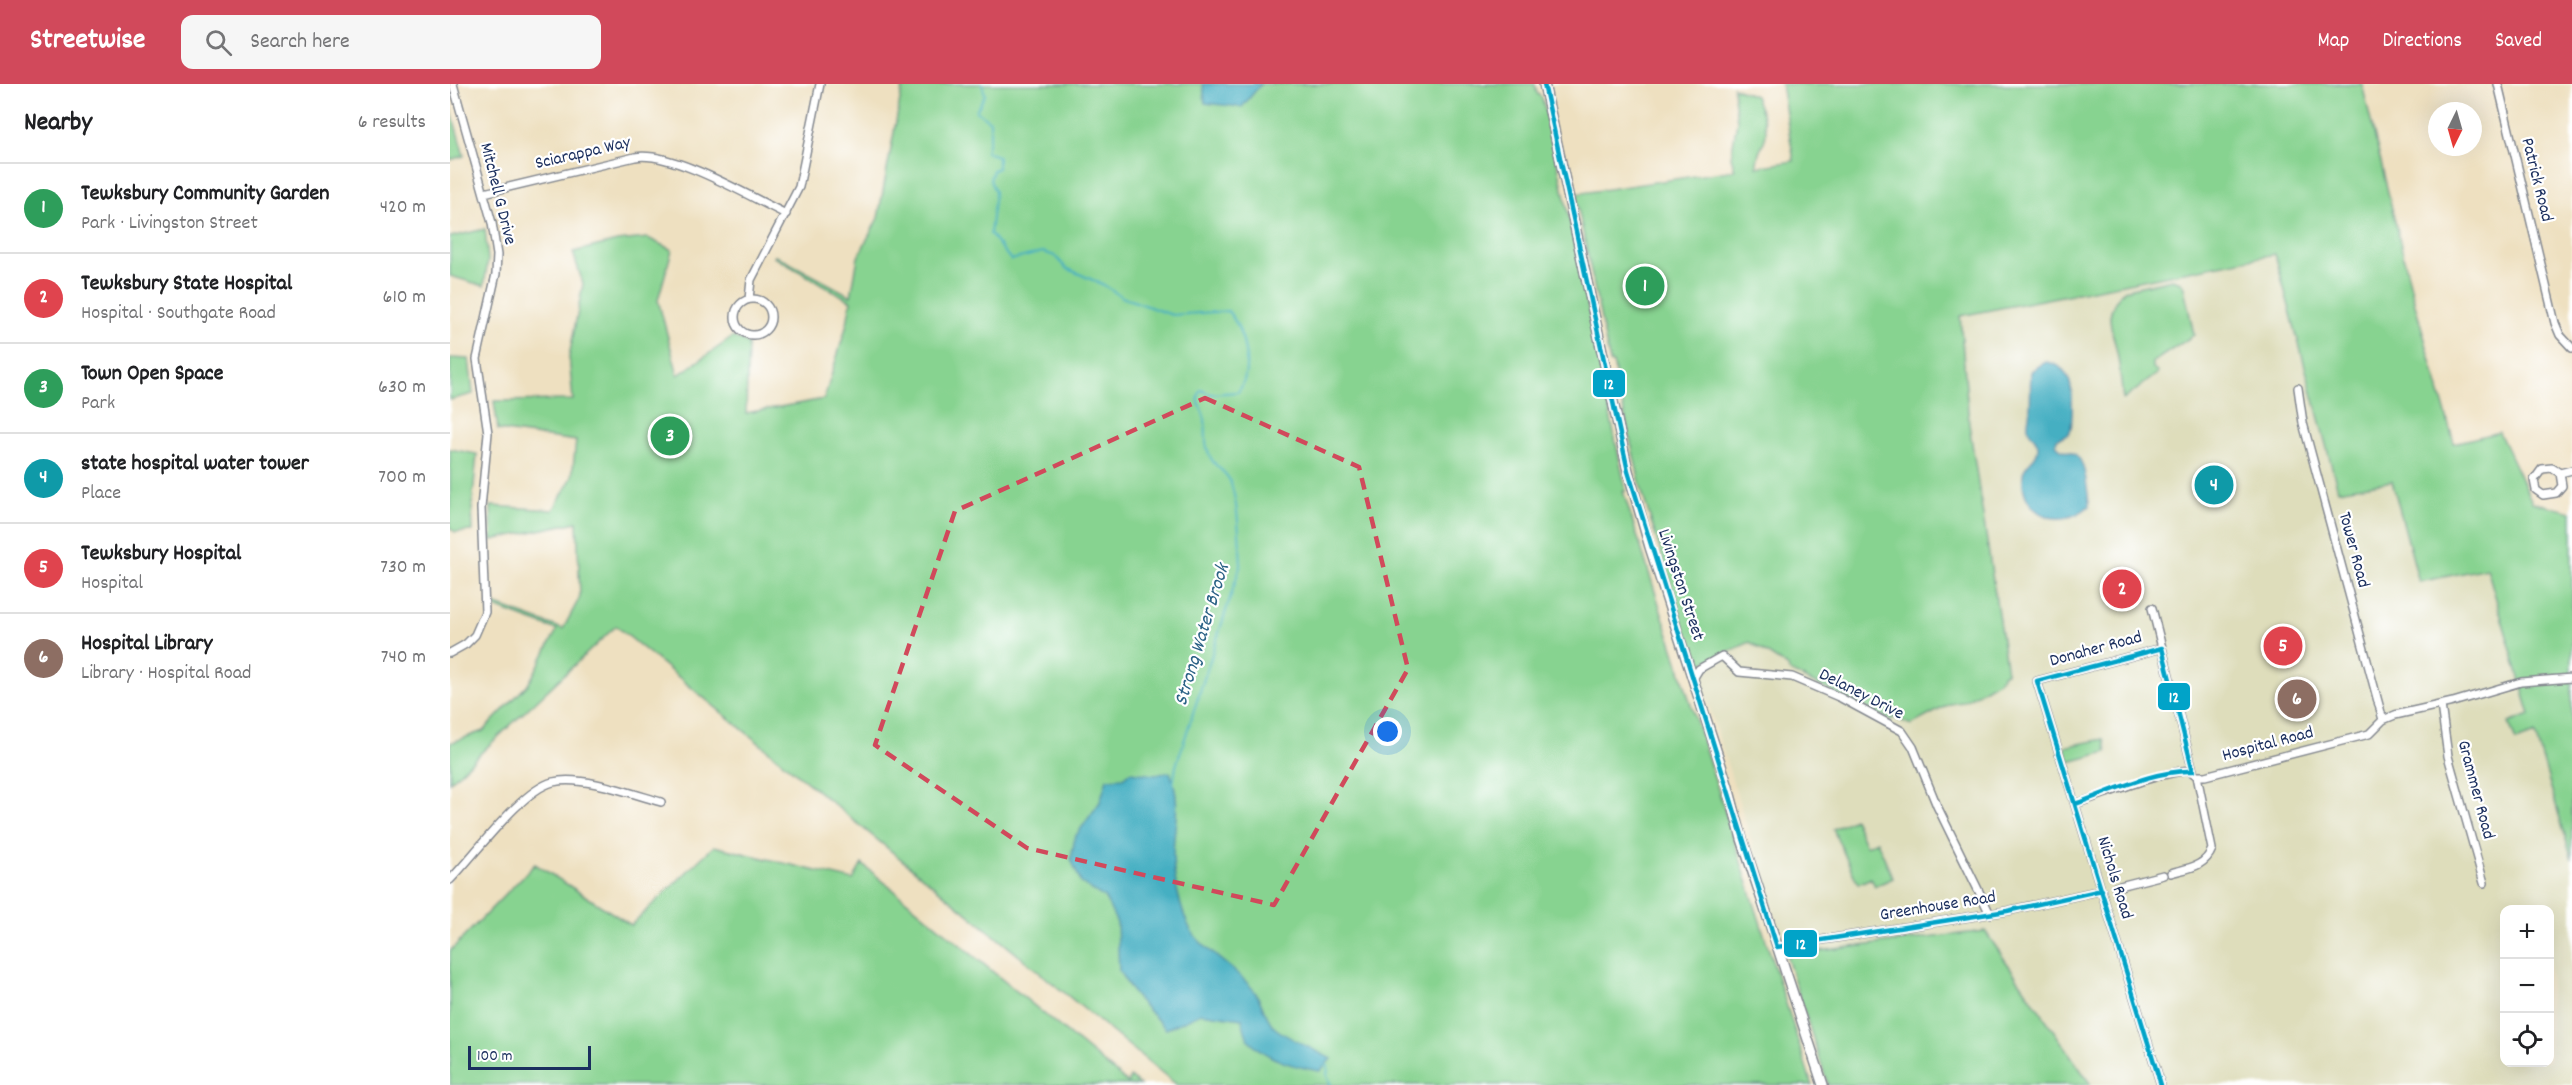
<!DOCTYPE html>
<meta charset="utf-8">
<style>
:root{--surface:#fff;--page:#f6f6f6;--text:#202124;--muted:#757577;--line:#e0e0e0;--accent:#d1495b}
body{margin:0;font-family:Dekko,sans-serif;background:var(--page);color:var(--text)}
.controls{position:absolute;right:18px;bottom:18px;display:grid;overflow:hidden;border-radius:12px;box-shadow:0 6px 24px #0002}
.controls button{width:54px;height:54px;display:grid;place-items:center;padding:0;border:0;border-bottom:2px solid var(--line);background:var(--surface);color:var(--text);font:30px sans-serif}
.compass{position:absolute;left:1978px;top:18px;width:54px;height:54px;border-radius:50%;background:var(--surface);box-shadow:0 6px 24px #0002;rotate:185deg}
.scale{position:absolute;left:18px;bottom:15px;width:123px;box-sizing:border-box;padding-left:6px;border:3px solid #1b2f5e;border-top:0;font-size:16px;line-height:21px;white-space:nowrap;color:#1b2f5e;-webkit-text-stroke:4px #fff;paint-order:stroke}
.you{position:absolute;left:938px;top:648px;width:21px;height:21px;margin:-15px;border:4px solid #fff;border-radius:50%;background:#1a73e8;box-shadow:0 0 0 9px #1a73e833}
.badge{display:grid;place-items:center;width:39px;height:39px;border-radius:50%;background:var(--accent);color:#fff;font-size:20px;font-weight:700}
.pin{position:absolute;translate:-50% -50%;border:3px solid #fff;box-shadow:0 2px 6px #0006}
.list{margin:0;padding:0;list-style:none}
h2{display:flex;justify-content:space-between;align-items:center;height:78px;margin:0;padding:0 24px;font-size:26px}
h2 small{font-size:20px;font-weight:400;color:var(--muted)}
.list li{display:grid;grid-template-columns:39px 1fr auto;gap:18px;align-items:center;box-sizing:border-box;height:90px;padding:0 24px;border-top:2px solid var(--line)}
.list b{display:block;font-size:22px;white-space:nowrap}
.list p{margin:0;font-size:20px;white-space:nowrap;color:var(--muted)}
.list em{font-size:20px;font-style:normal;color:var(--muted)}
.icon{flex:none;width:33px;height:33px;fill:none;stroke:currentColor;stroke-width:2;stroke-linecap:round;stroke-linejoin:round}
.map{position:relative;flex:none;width:2122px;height:1001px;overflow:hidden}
header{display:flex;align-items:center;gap:36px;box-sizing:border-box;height:84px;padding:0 30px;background:var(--accent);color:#fff}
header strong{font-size:28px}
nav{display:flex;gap:33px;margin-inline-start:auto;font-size:21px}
.search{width:420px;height:54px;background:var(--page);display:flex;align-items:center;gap:15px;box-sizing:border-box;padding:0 21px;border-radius:12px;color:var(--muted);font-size:22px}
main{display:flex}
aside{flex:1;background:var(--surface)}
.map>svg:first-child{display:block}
</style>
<header>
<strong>Streetwise</strong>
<div class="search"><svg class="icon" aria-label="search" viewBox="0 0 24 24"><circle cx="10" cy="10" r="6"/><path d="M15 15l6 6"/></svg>Search here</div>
<nav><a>Map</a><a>Directions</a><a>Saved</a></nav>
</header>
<main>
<aside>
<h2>Nearby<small>6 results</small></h2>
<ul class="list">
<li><span class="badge" style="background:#2e9e5b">1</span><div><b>Tewksbury Community Garden</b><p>Park · Livingston Street</p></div><em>420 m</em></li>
<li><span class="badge" style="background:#e0444e">2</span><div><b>Tewksbury State Hospital</b><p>Hospital · Southgate Road</p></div><em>610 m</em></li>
<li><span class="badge" style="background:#2e9e5b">3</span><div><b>Town Open Space</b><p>Park</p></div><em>630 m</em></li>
<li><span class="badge" style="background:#0f9aa8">4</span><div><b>state hospital water tower</b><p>Place</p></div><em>700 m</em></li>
<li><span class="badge" style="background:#e0444e">5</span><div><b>Tewksbury Hospital</b><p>Hospital</p></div><em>730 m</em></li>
<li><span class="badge" style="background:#8d6e63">6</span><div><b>Hospital Library</b><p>Library · Hospital Road</p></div><em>740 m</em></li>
</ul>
</aside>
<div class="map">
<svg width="2122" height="1001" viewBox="0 0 2122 1001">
<rect width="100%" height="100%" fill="#fff"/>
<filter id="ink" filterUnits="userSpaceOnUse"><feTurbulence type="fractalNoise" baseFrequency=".0167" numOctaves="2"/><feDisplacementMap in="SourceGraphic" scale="12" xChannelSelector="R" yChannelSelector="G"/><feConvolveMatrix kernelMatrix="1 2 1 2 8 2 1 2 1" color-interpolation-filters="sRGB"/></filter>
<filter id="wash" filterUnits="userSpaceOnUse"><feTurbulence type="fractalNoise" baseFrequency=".008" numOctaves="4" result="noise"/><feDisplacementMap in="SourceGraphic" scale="24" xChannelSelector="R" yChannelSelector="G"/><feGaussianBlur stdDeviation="1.35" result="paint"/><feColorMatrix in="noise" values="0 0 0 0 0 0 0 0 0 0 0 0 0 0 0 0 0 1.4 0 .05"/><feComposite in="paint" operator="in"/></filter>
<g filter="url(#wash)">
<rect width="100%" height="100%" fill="#eee0c0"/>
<!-- built -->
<path fill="#deddbb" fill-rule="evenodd" d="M1331 0H1912L1965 220 2004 359 2049 348 2082 418 2122 428V1001H1378L1192 408 1125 110 1344 78ZM2054 826H2100V978H2054Z"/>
<!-- green -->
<path fill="#87d390" stroke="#518177" stroke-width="1.5" d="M453 0H1085L1087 9 1092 14 1103 57 1176 407H1173L1362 1001H727L166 542 0 698V659L33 647 79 599 107 546 44 523V520L113 545 130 513 127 438 42 456 41 422 103 426 122 393 126 357 48 346 44 317 123 316 119 273 133 200 123 168 167 157 198 154 222 166 208 216 228 291 283 253 298 260 296 329 374 315 397 240 401 217 324 173 325 171 401 212 408 173 428 134Z
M1331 0H1912L1965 220 2004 359 2049 348 2082 418 2122 428V775L2085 650 2066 657 2059 639 2080 631 2037 484 1969 498 1942 397 1888 406 1825 170 1510 232 1519 340 1557 588 1552 591 1550 596 1527 610 1512 618 1500 620 1461 641 1444 633 1441 636 1339 587 1338 583 1300 558 1246 582 1192 408 1163 279H1160L1125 110 1285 86 1281 73 1287 37 1283 3 1305 12C1309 23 1317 38 1316 50 1315 61 1306 67 1307 83L1344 77Z
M0 22 14 72 0 76Z
M35 145 38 176 34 202 0 192V153Z
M1722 195 1731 198 1734 204 1744 251 1703 278V285L1708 289 1673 316C1671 300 1670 283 1667 268 1661 239 1652 231 1674 206Z
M0 274 19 275 23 310 0 316Z
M0 365 27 370 22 422 23 447 5 448 0 444Z
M1654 655 1657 668 1619 678 1614 663Z
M1404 735 1416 762 1427 757 1443 794 1425 802 1421 794 1408 800 1383 745Z
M264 762 403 796 412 780 678 999 680 993 690 1001H0V867L85 780 181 841Z
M1535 847 1641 1001H1378L1336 871Z"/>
<!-- water -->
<path fill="#44afc2" stroke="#306f90" stroke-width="1.5" d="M753 0H811L792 23 755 19Z
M1596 278C1623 281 1623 309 1622 330 1621 335 1623 344 1619 349 1616 351 1610 353 1607 355L1606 360C1610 368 1619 366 1626 371 1636 379 1637 406 1639 418V422C1610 448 1569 430 1573 390 1575 378 1588 376 1588 363 1588 354 1579 351 1578 343 1577 337 1580 330 1580 324 1581 311 1580 299 1581 287Z
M680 688 705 691 720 688C735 727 719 749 724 787 726 805 733 837 745 852 762 873 788 885 805 908 812 919 816 935 825 944 835 953 868 967 881 975L870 987C846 983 817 976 800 957 795 952 794 941 792 935L751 929 716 945 685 912 669 887 667 839 655 814 631 799 621 775 625 753 650 718 657 695 673 694Z"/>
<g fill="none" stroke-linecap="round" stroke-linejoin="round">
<!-- stream -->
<path stroke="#44afc2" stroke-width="2" d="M532 0 535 11 526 27 540 37V51L536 68 548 72V84L543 86 540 96 545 108 540 150 561 176 593 168 605 172 616 184 654 201 672 213 722 231 778 227C794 246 804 287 788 308L761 310 751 306C744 318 753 324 755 336 757 351 753 361 762 376 767 384 776 388 780 397 789 422 789 454 791 480L726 682 723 700
M875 981 878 982 877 992 881 1001"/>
</g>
</g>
<g filter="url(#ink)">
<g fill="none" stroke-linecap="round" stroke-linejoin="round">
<defs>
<path id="minor" d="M2048 0 2105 239 2110 251 2122 264
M34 109 185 73C221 66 300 113 336 130
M299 215 301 196 349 103 370 0
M285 233a18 18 0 1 1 36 0a18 18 0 1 1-36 0Z
M1848 304 1853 339 1933 636
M2110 389 2112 402 2106 409 2093 411 2086 406 2084 396 2092 385 2102 384 2110 389 2122 386
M1702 524 1743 687
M0 569 16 560 25 551 35 528 31 424 38 349 27 275 46 190 47 171 42 139 3 0
M1243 595 1249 585 1272 572 1289 588 1342 593 1391 614 1452 647 1463 663 1487 722 1540 830
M1991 621 1998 672 2034 799
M1625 720C1662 708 1700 691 1739 686L1747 692H1755L1919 650 1933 636 1945 631 2003 618 2071 598 2122 594
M1721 789C1738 784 1755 783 1762 765L1747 692
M0 796C25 771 71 706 103 698 132 691 183 710 211 718
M1666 803 1713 791
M1327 863 1557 827 1652 806
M1711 1001 1587 597 1712 564"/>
<path id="tertiary" d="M1094 0 1178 387 1200 463 1278 703 1292 755 1373 1001"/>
</defs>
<!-- minor casing -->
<use href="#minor" stroke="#84888f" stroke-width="10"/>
<!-- tertiary casing -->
<use href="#tertiary" stroke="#84888f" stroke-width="12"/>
<!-- minor -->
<use href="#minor" stroke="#fff" stroke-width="7"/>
<!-- tertiary -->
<use href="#tertiary" stroke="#fff" stroke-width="9"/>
<defs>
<path id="bus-1" d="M1094 0 1178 387 1327 863 1557 827 1652 806
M1625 720C1660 708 1706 685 1743 687L1712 564 1587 597 1711 1001"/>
</defs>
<!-- bus-1 casing -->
<use href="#bus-1" stroke="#fff" stroke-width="9"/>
<!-- bus-1 -->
<use href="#bus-1" stroke="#01a3c8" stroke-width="4.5"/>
</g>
</g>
<!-- marked area -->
<path fill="none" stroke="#d1495b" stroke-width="4.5" stroke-dasharray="12 8" stroke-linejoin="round" d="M755 314 909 383 958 585 824 821 577 764 425 661 505 427Z"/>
<g text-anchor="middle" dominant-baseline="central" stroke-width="4.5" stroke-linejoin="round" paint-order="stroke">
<!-- street labels -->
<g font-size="18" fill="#1b2f5e" stroke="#fff">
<text transform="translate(133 70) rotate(-13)">Sciarappa Way</text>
<text transform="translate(2086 96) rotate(76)">Patrick Road</text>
<text transform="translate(47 110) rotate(76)">Mitchell G Drive</text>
<text transform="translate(1903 466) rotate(75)">Tower Road</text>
<text transform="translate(1230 501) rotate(72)">Livingston Street</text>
<text transform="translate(1646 566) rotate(-15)">Donaher Road</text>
<text transform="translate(1411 611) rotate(27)">Delaney Drive</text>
<text transform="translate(1818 661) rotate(-15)">Hospital Road</text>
<text transform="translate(2025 706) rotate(75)">Grammer Road</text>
<text transform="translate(1664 794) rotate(73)">Nichols Road</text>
<text transform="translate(1488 823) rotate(-9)">Greenhouse Road</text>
</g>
<!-- water labels -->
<g font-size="20" font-style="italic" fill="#2b6286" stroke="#fff">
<text transform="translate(753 551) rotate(-73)">Strong Water Brook</text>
</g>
</g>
<g stroke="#fff" stroke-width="2">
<rect x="1142" y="285" width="34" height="29" rx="6" fill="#01a3c8"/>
<rect x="1707" y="598" width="34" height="29" rx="6" fill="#01a3c8"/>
<rect x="1333" y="845" width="35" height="29" rx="6" fill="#01a3c8"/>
</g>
<g font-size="16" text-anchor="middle" font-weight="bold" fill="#fff">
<text x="1159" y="305">12</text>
<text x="1724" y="618">12</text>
<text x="1351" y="865">12</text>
</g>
</svg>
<div class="controls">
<button>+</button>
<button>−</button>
<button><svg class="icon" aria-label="locate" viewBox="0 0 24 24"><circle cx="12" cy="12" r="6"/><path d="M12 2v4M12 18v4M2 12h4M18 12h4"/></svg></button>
</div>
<svg class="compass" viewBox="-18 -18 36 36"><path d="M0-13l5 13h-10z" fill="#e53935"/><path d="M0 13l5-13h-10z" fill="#757577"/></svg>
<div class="scale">100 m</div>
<div class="you"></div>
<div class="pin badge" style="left:1195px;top:202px;background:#2e9e5b">1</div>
<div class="pin badge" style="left:1672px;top:505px;background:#e0444e">2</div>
<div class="pin badge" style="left:220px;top:352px;background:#2e9e5b">3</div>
<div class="pin badge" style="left:1764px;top:401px;background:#0f9aa8">4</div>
<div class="pin badge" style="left:1833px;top:562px;background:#e0444e">5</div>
<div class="pin badge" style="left:1847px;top:615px;background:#8d6e63">6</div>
</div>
</main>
